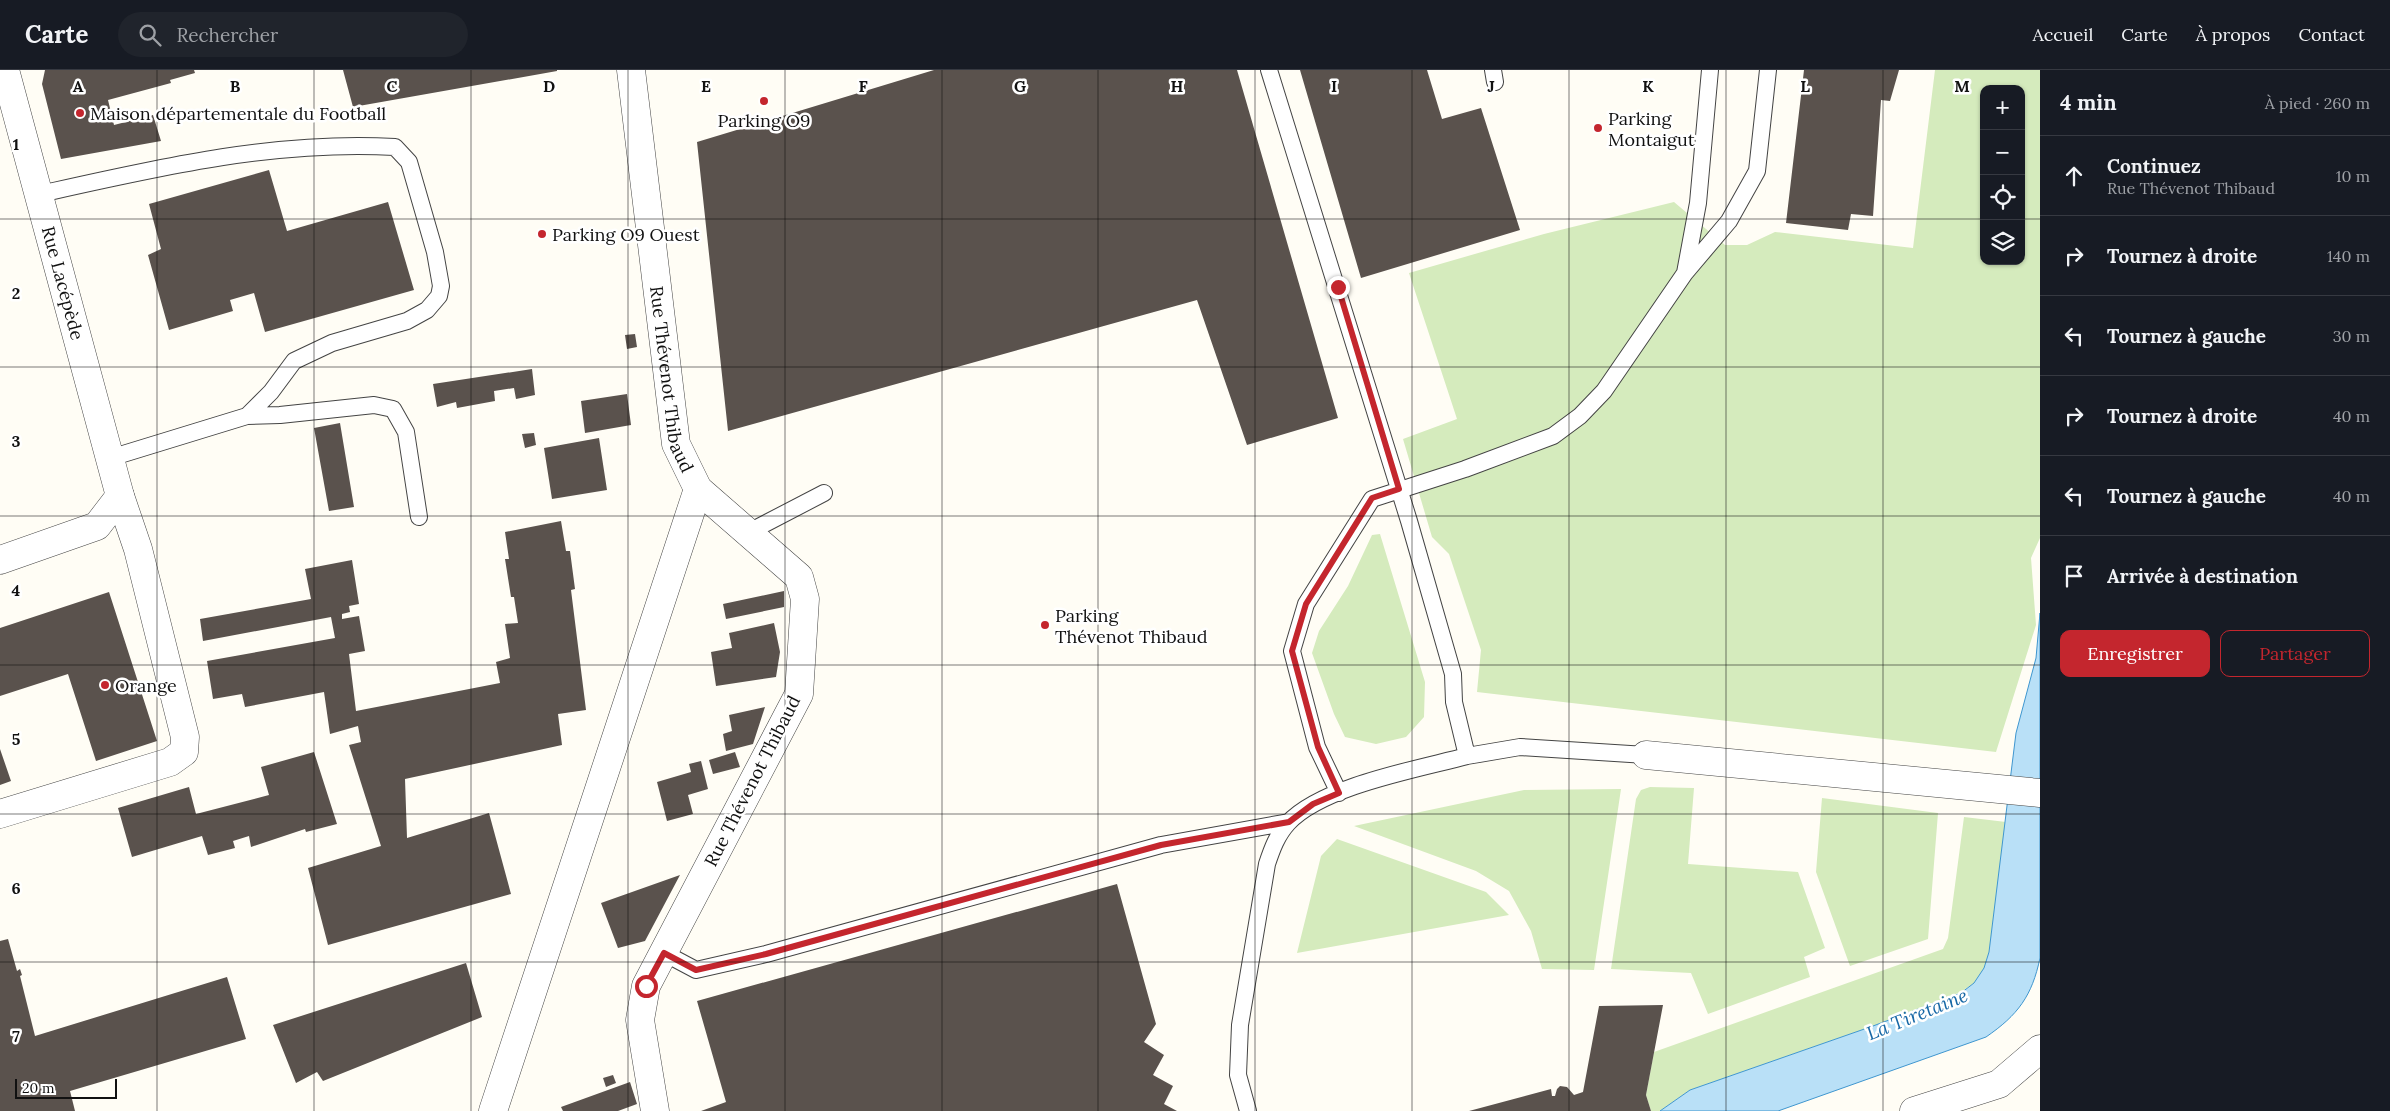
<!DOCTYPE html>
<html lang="fr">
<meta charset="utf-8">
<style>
:root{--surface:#171b24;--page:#20242c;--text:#f1f3f6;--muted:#9ea1a6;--line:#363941;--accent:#c4262e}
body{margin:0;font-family:Lora,serif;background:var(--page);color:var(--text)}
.controls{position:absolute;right:15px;top:15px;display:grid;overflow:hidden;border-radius:10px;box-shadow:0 1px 4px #0004}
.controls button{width:45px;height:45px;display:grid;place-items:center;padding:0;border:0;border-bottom:1px solid var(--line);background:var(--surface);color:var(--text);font:25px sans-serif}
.scale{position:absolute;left:15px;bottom:12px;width:102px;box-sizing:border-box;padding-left:5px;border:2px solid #111;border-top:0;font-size:14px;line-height:18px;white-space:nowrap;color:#111;-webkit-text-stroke:4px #fff;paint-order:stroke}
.stop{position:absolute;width:15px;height:15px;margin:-11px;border:4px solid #c4262e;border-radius:50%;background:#fff}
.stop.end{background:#c4262e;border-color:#fff;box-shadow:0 1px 5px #0008}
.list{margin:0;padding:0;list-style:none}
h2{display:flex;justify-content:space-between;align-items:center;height:65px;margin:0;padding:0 20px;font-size:21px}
h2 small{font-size:16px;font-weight:400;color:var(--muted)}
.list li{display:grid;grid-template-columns:32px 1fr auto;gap:15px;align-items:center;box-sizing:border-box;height:80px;padding:0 20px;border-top:1px solid var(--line)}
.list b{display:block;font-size:19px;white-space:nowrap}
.list p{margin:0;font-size:16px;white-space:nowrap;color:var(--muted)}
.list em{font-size:16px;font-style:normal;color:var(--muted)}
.actions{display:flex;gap:10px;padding:15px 20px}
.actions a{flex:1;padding:11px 0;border:1px solid var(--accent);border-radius:10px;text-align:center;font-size:18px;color:var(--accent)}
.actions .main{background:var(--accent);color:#fff}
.icon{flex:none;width:28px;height:28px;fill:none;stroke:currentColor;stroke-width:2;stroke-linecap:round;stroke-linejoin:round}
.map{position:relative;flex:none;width:2040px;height:1041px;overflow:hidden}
header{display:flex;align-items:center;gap:30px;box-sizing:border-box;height:70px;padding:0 25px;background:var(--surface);border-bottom:1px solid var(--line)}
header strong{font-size:24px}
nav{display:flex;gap:28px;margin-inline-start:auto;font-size:18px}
.search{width:350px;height:45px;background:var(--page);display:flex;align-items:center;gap:12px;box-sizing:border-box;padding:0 18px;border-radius:28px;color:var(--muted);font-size:19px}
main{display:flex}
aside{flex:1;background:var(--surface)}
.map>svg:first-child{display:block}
</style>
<header>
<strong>Carte</strong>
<div class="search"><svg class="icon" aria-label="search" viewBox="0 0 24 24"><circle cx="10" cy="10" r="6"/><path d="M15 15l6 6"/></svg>Rechercher</div>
<nav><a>Accueil</a><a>Carte</a><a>À propos</a><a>Contact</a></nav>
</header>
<main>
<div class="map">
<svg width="2040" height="1041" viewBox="0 0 2040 1041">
<rect width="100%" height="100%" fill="#fffdf5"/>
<!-- green -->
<path fill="#d5ebbd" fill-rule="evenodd" d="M1935 0H2040V468L2031 488 2036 555 1996 682 1477 622 1481 580 1449 484 1432 467 1403 369 1457 349 1409 203 1544 164 1674 132 1725 175H1747L1775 162 1913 178ZM1984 19H2021V191H1984Z
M1380 464 1425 612 1424 647 1406 667 1376 674 1345 667 1334 644 1312 583 1319 561 1348 516 1372 465Z
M1650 717 1694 718 1688 794 1798 802 1825 878 1804 887 1810 907 1708 944 1691 903 1611 899 1636 729 1641 720Z
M1621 719 1594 900 1542 899 1531 861 1509 821 1476 801 1354 756 1524 720Z
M1822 728 1938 743 1928 869 1850 896 1816 802Z
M1964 747 2006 752 1989 882 1984 898 1974 913 1961 922 1873 956 1690 1020 1660 1041H1651L1646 1025 1654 982 1943 879 1948 868Z
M1337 769 1486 822 1509 845 1297 883 1321 786Z"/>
<!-- water -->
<path fill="#b9e0f7" stroke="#3f96cf" d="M2040 543V888C2032 926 2018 945 1986 967L1778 1041H1660L1690 1020 1873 956 1961 923 1974 913 1984 898 1989 882 2013 687 2016 663 2036 588Z"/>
<!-- building -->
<path fill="#5a524d" d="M45 0H194L195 3 170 10 171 13 108 30 114 55 153 45 161 71 61 89 42 14Z
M343 0H557V1L353 37Z
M934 0H1237L1338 348 1247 375 1197 230 728 361 697 72Z
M1300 0H1427L1442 49 1481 38 1520 160 1361 208Z
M1804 0H1899L1890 31 1881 30 1873 146 1851 144 1848 160 1786 153Z
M269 100 287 161 388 132 414 220 265 262 254 223 230 230 233 241 169 260 148 185 161 179 149 134Z
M635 264 637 277 627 279 625 265Z
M532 299 535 325 516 329 514 318 494 321 495 331 457 338 456 332 437 337 433 314Z
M627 324 631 355 585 363 581 331Z
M340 353 354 437 329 441 314 358Z
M534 363 536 375 525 378 522 364Z
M599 368 607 420 552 429 544 378Z
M561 451 566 481H570L575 519 571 520 586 640 558 644 562 675 405 709 407 768 489 743 511 824 328 875 308 798 381 776 349 675 361 672 358 656 330 664 324 622 245 637 242 624 213 629 207 591 335 568 331 547 203 571 200 549 311 529 305 499 352 490 359 534 349 536 350 542 342 544V549L359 546 365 581 349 584 356 641 500 613 496 592 510 588 505 554 518 553 514 527H511L505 489H509L505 462Z
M784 521V537L726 549 723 534Z
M109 522 157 671 96 691 68 604 0 626V558Z
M774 553 780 582 776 607 716 616 711 582 732 578 729 563Z
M765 637 753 674 726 681 723 664 732 661 729 645Z
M0 679 11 711 0 715Z
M314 682 337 754 306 762 305 759 251 777 249 766 233 771 235 778 208 785 202 766 132 787 118 738 189 717 196 744 269 725 261 697Z
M735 682 740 697 713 704 709 690Z
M701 691 708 719 688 725 693 744 667 751 657 712 691 702 689 694Z
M680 805 645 871 618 878 601 833Z
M1117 814 1156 954 1144 972 1164 985 1153 1005 1173 1016 1164 1034 1177 1041H701L726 1032 697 931Z
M8 869 17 901 20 899 22 905 20 906 35 966 227 907 246 969 70 1021 75 1041H0V871Z
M466 893 482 947 323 1011 317 1002 296 1013 273 955Z
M1663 935 1646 1025 1651 1041H1469L1551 1019 1552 1026H1555L1557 1019 1560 1016 1567 1017 1574 1025 1583 1022 1599 936Z
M613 1005 616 1013 606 1017 603 1008Z
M630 1012 637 1034 618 1041H563L561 1037Z"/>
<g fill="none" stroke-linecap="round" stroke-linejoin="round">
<defs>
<path id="lane" d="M1269 0 1409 451 1453 604 1454 632 1467 686 1520 677 1646 685
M1493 0 1495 12
M40 124C156 98 275 70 395 77L409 92 435 182 441 216 439 226 427 240 407 251 332 273 294 291 271 322 247 346 110 388
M1685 203 1698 133 1710 0
M247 346 280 345 374 335 393 339 406 362 419 447
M749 462 824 423
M1339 723 1317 677 1292 581 1306 534 1372 429 1465 399 1553 366 1580 346 1604 321 1685 203 1729 151 1757 101 1768 0
M664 883 696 900 766 884 1161 775 1289 752
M1248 1041 1238 1005 1240 955 1267 794C1272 779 1277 765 1288 753 1322 716 1418 699 1467 686"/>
<g id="street">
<path id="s1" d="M631 0 676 374 698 419 799 507 805 529 799 624 646 916 640 950 655 1041"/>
<path d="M0 490 97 456 120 426"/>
<path d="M1646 685 2040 723"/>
<path d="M0 744 170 692 184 682 185 667 138 479 120 426 5 0"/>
<path d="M493 1041 698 419"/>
<path d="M1914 1041 1999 1014 2040 979"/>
</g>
</defs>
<!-- lane casing -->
<use href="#lane" stroke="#444" stroke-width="18"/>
<!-- street casing -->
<use href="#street" stroke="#444" stroke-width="29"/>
<!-- lane -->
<use href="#lane" stroke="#fff" stroke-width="16"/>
<!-- street -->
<use href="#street" stroke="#fff" stroke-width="28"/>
</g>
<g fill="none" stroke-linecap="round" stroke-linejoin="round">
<!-- route -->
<path stroke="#c4262e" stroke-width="6" d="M646 916 664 883 696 900 766 884 1161 775 1289 752 1313 734 1339 723 1318 677 1292 581 1306 534 1372 428 1399 419 1338 217"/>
</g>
<!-- grid -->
<path fill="none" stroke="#111" stroke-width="1" stroke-opacity="0.55" d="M157 0V1041M314 0V1041M471 0V1041M628 0V1041M785 0V1041M942 0V1041M1098 0V1041M1255 0V1041M1412 0V1041M1569 0V1041M1726 0V1041M1883 0V1041M0 149H1984M2021 149H2040M0 297H2040M0 446H2040M0 595H2040M0 744H2040M0 892H2040"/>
<!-- markers -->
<g fill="#c4262e" stroke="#fff" stroke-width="2">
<circle cx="764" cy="31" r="5"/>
<circle cx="80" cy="43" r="5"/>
<circle cx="1598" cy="58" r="5"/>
<circle cx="542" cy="164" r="5"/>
<circle cx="1045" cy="555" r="5"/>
<circle cx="105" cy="615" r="5"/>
</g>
<g text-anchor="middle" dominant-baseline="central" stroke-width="5" stroke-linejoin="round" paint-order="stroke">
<!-- poi labels -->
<g font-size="18" fill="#111" stroke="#fff" text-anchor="start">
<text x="90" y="43">Maison départementale du Football</text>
<text x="1608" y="48">Parking<tspan x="1608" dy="21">Montaigut</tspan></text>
<text x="764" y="50" text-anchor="middle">Parking O9</text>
<text x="552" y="164">Parking O9 Ouest</text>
<text x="1055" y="545">Parking<tspan x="1055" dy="21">Thévenot Thibaud</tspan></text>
<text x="115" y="615">Orange</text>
</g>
<!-- street labels -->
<g font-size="18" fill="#111" stroke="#fff">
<text transform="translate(63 213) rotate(75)">Rue Lacépède</text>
<text stroke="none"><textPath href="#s1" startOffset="312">Rue Thévenot Thibaud</textPath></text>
<text transform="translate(752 711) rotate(-63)">Rue Thévenot Thibaud</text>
</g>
<!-- water labels -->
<g font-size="19" font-style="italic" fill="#1768a6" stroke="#fff">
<text transform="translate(1917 944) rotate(-22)">La Tiretaine</text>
</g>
</g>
<g font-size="16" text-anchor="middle" font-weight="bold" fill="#111" stroke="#fff" stroke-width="5" stroke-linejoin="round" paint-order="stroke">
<text x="78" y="22">A</text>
<text x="235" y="22">B</text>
<text x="392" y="22">C</text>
<text x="549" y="22">D</text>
<text x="706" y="22">E</text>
<text x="863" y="22">F</text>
<text x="1020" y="22">G</text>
<text x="1177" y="22">H</text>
<text x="1334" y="22">I</text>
<text x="1491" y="22">J</text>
<text x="1648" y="22">K</text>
<text x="1805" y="22">L</text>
<text x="1962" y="22">M</text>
<text x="16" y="80">1</text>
<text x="16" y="229">2</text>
<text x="16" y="377">3</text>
<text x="16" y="526">4</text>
<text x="16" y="675">5</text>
<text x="16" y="824">6</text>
<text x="16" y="972">7</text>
</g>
</svg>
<div class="controls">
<button>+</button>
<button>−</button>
<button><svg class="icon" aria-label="locate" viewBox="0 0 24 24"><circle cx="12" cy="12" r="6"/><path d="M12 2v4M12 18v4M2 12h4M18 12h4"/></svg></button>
<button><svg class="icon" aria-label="layers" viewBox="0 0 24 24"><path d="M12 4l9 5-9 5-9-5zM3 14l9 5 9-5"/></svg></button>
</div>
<div class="scale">20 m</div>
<div class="stop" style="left:646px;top:916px"></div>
<div class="stop end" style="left:1338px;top:217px"></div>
</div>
<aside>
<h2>4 min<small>À pied · 260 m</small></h2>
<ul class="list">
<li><svg class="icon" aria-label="ahead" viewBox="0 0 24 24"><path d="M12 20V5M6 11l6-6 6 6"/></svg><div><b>Continuez</b><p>Rue Thévenot Thibaud</p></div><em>10 m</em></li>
<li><svg class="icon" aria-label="right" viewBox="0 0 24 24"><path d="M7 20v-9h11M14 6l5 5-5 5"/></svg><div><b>Tournez à droite</b></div><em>140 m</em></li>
<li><svg class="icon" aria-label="left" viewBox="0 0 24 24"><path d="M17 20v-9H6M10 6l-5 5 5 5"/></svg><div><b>Tournez à gauche</b></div><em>30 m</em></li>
<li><svg class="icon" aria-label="right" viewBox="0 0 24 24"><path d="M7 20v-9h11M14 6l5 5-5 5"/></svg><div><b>Tournez à droite</b></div><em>40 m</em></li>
<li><svg class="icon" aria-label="left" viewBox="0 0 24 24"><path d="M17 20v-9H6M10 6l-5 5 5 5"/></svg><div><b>Tournez à gauche</b></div><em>40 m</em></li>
<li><svg class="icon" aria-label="arrive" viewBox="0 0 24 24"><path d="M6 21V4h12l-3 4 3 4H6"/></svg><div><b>Arrivée à destination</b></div></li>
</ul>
<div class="actions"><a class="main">Enregistrer</a><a>Partager</a></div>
</aside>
</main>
